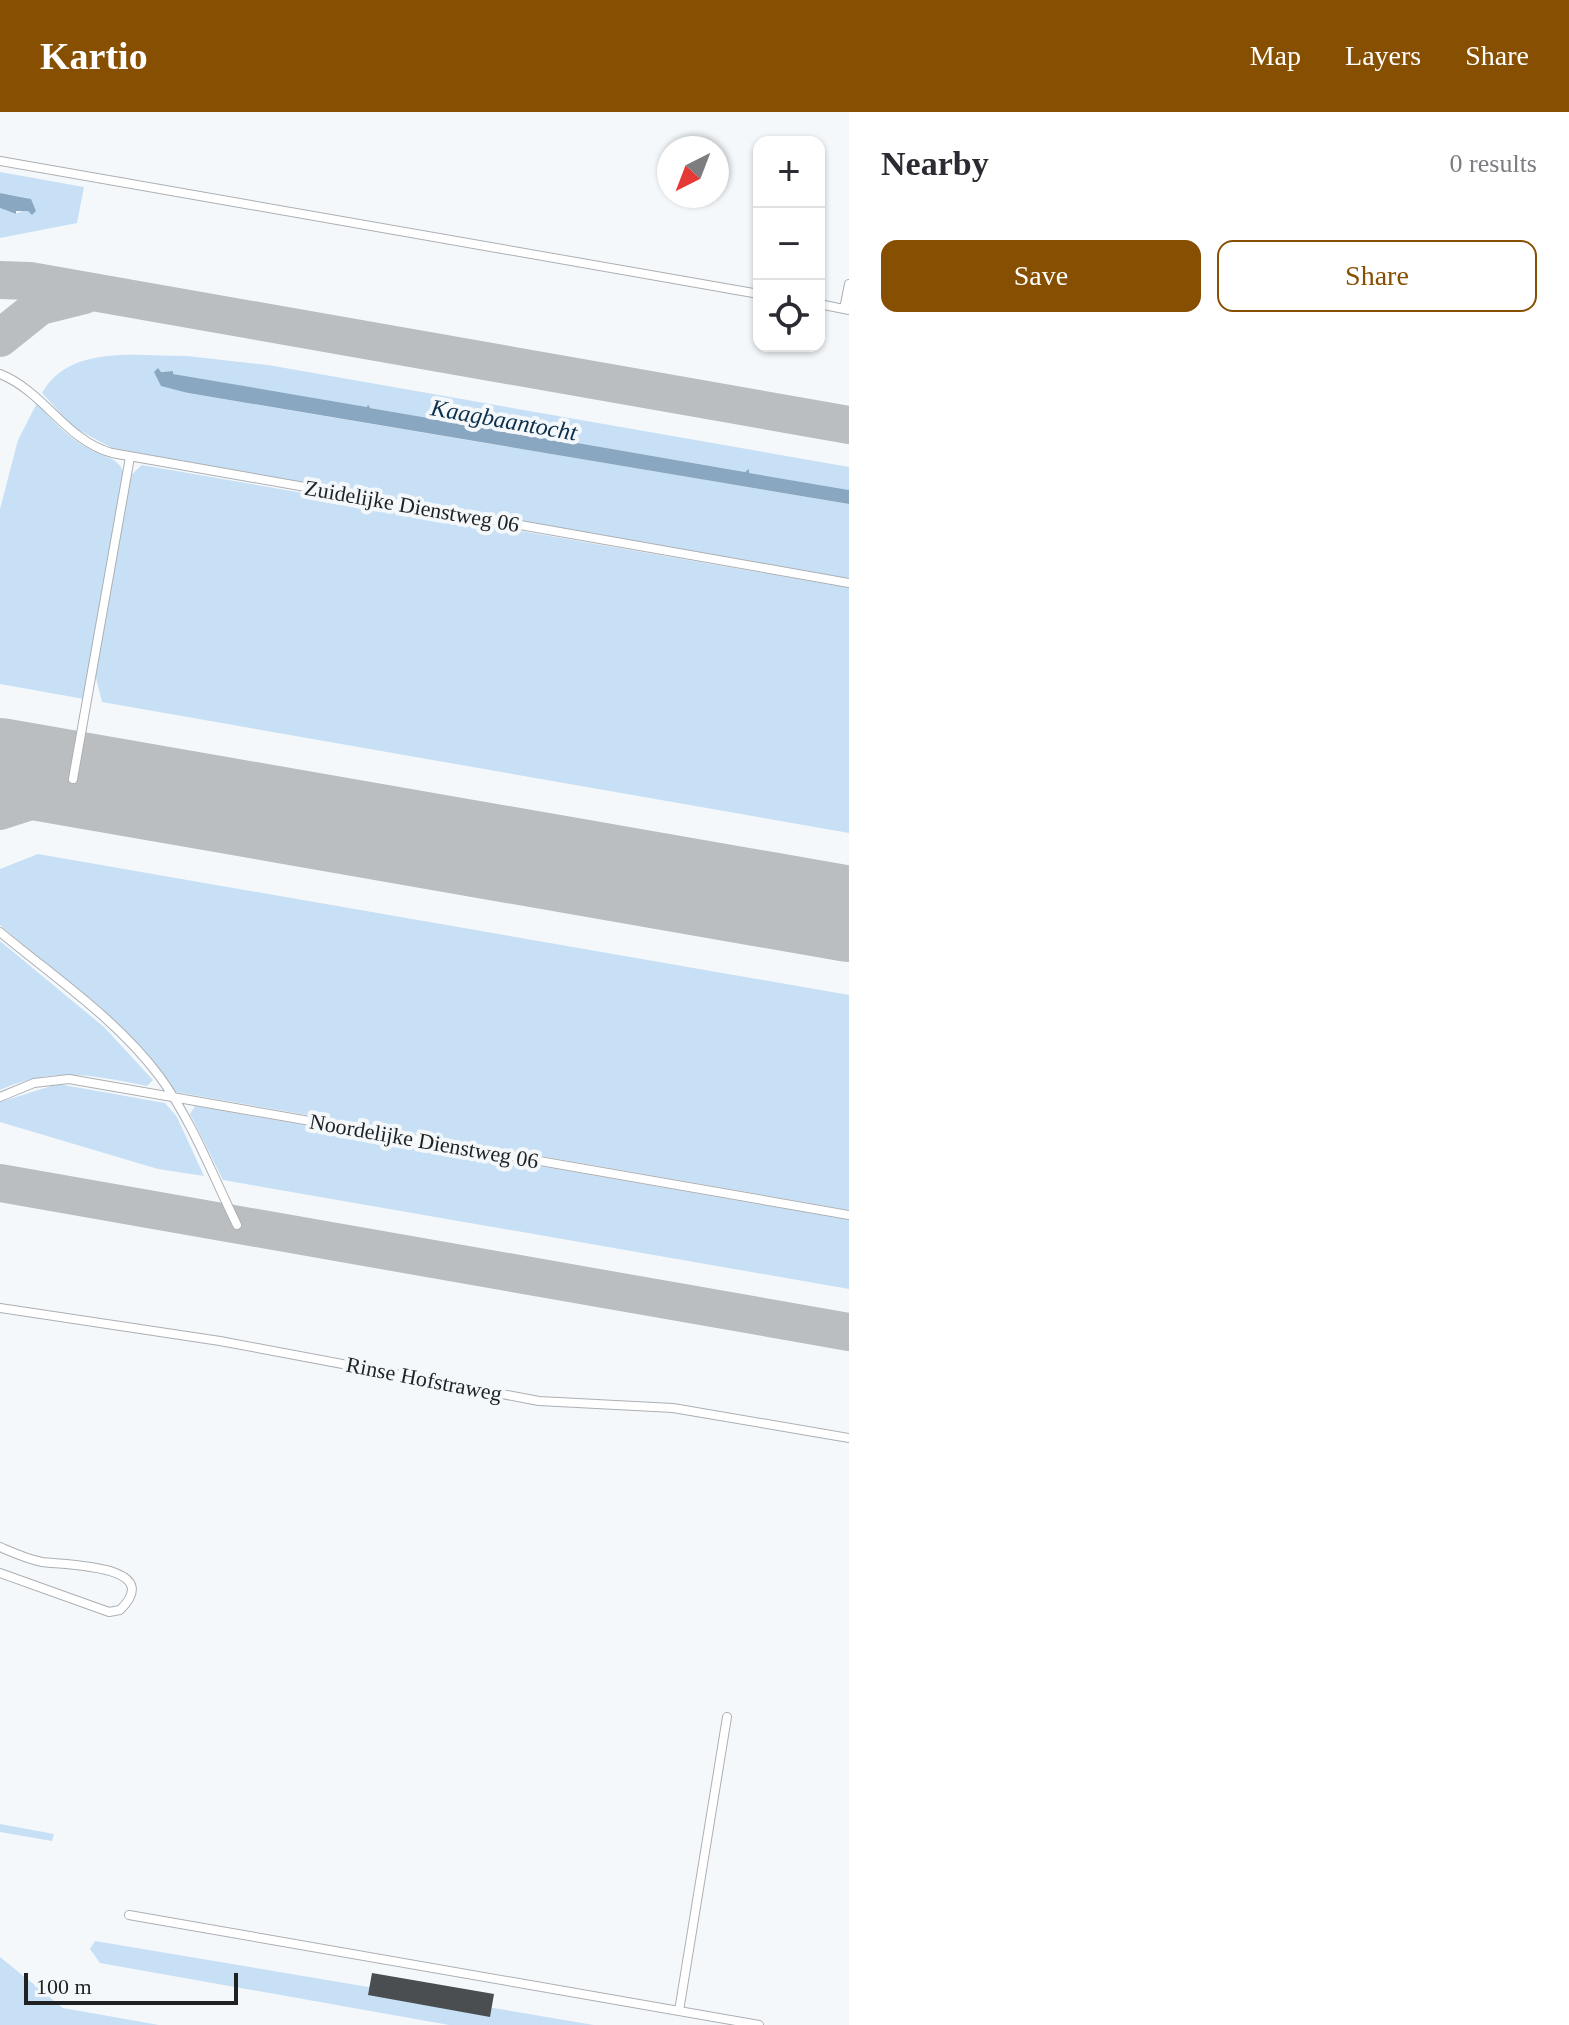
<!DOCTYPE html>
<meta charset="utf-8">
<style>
:root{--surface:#fff;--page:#f7f7f7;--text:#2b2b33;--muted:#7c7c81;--line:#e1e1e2;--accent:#874f01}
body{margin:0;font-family:"Times New Roman",serif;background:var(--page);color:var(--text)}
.controls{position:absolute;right:24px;top:24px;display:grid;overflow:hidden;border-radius:16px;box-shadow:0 2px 6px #0004}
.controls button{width:72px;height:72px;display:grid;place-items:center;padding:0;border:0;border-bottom:2px solid var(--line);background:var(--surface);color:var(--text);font:40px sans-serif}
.compass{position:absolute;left:657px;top:24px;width:72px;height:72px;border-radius:50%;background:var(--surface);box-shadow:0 2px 6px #0004;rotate:222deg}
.scale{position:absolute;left:24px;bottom:20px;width:214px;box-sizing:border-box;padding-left:8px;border:4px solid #1f2122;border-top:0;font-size:22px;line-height:28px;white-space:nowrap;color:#1f2122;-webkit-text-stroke:6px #f4f8fb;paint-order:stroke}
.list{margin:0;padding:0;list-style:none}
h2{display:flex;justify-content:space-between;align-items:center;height:104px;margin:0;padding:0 32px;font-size:34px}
h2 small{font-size:26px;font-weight:400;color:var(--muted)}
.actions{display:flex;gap:16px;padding:24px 32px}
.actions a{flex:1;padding:18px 0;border:2px solid var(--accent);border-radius:16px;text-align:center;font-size:28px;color:var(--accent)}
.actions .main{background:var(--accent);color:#fff}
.icon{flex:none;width:44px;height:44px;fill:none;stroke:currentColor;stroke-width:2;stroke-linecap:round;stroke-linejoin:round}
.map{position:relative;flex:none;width:849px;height:1913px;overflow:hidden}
header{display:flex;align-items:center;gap:48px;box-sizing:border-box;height:112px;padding:0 40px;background:var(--accent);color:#fff}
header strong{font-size:38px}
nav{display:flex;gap:44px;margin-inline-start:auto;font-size:28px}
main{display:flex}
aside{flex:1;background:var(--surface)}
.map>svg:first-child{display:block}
</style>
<header>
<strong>Kartio</strong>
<nav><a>Map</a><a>Layers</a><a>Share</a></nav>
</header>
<main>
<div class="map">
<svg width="849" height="1913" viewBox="0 0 849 1913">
<rect width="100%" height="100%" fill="#f4f8fb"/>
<!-- green -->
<path fill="#c7e0f6" d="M0 60 84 75 77 111 0 126V96L15 102 33 95 28 86 0 81Z
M187 244 268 253 849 355V378L748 361 749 358 746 360 559 328V325L556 328 370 296 368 292 367 295 172 262V259L154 260 187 281 849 392V469L112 336 73 315 42 281C69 232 138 244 187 244Z
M37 291C53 309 69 327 91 338 103 345 117 345 123 359L84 587 0 572V397L18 328Z
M142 353 849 476V721L102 590 95 562 131 363Z
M38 742 849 883V1098L176 980 131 924 0 813V757Z
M0 829 104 915 153 968 147 974C90 963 55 954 0 978Z
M58 972 165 991 177 1005 204 1064 158 1057 0 1010V990Z
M195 994 849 1108V1177L223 1068 190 1002Z
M0 1712 54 1722 52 1729 0 1720Z
M95 1829 594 1913H449L100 1851 90 1837Z
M0 1845 63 1896 159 1913H0Z"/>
<!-- water -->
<path fill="#8aa7c1" d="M0 81 31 87 36 99 32 103 28 99H16V102L0 96Z
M158 256 161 260 173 259V262L367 295 368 292 370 296 556 328 560 325V328L745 360 749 357V361L849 378V392L188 281 161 274 154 260Z"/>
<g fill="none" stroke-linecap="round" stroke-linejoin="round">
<!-- taxiway -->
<path stroke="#bbbec1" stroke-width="38" d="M0 168 30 169 849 313
M0 226 40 194 84 183
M0 699 62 679 127 676
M0 1071 849 1220"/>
<!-- runway -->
<path stroke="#bbbec1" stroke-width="96" d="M0 654 849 802"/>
</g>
<!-- building -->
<path fill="#4b4e50" d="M372 1861 494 1882 490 1905 368 1883Z"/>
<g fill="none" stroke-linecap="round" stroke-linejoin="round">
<defs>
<path id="lane" d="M0 49 759 182
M819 192 849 198
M844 197 849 172
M0 262C45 280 65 328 112 341L849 471
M73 667 130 345
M0 820C54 865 118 908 160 965 192 1009 213 1064 237 1113
M0 985 34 971 69 967 849 1103
M0 1196 220 1229 539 1289 673 1296 849 1326
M0 1435C14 1441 27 1447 42 1450 61 1453 167 1452 120 1498L109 1500 0 1461
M129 1803 759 1913
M679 1899 727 1605"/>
</defs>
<!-- lane casing -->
<use href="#lane" stroke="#acafb3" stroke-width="10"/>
<!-- lane -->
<use href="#lane" stroke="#fff" stroke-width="8"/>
</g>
<g text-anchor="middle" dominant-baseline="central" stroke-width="8" stroke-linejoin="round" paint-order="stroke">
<!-- street labels -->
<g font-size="22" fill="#1f2122" stroke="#f4f8fb">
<text transform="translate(412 394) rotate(10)">Zuidelijke Dienstweg 06</text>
<text transform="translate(424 1029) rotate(10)">Noordelijke Dienstweg 06</text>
<text transform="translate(424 1267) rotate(11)">Rinse Hofstraweg</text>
</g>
<!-- water labels -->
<g font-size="24" font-style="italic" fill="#0c304b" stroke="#f4f8fb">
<text transform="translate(504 308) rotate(10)">Kaagbaantocht</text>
</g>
</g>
</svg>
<div class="controls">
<button>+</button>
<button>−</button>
<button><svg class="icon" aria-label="locate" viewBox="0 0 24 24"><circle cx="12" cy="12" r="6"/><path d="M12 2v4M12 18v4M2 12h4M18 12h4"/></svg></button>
</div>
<svg class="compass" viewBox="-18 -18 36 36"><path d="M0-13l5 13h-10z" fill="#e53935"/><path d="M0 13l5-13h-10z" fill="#7c7c81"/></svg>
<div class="scale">100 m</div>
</div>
<aside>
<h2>Nearby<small>0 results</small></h2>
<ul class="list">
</ul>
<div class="actions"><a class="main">Save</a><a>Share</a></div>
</aside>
</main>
